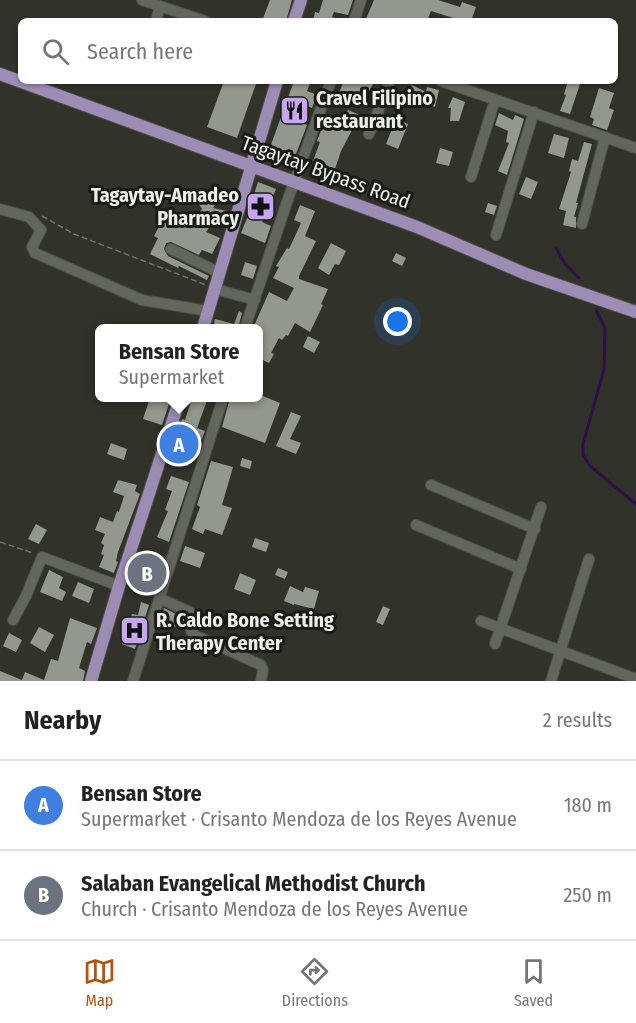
<!DOCTYPE html>
<meta charset="utf-8">
<style>
:root{--surface:#fff;--page:#f6f6f6;--text:#222;--muted:#767676;--line:#e0e0e0;--accent:#b45309}
body{margin:0;font-family:"Fira Sans Condensed",sans-serif;background:var(--page);color:var(--text)}
.you{position:absolute;left:398px;top:322px;width:21px;height:21px;margin:-15px;border:4px solid #fff;border-radius:50%;background:#1a73e8;box-shadow:0 0 0 9px #1a73e833}
.badge{display:grid;place-items:center;width:39px;height:39px;border-radius:50%;background:var(--accent);color:#fff;font-size:20px;font-weight:700}
.pin{position:absolute;translate:-50% -50%;border:3px solid #fff;box-shadow:0 2px 6px #0006}
.popup{position:absolute;left:95px;top:324px;width:168px;height:78px;box-sizing:border-box;display:grid;place-content:center;border-radius:9px;background:var(--surface);filter:drop-shadow(0 2px 4px #0005);font-size:20px;white-space:nowrap;color:var(--muted)}
.popup b{font-size:22px;color:var(--text)}
.popup::after{content:'';position:absolute;left:50%;top:100%;margin-left:-12px;border:12px solid transparent;border-top-color:var(--surface)}
.list{margin:0;padding:0;list-style:none}
h2{display:flex;justify-content:space-between;align-items:center;height:78px;margin:0;padding:0 24px;font-size:26px}
h2 small{font-size:20px;font-weight:400;color:var(--muted)}
.list li{display:grid;grid-template-columns:39px 1fr auto;gap:18px;align-items:center;box-sizing:border-box;height:90px;padding:0 24px;border-top:2px solid var(--line)}
.list b{display:block;font-size:22px;white-space:nowrap}
.list p{margin:0;font-size:20px;white-space:nowrap;color:var(--muted)}
.list em{font-size:20px;font-style:normal;color:var(--muted)}
.icon{flex:none;width:33px;height:33px;fill:none;stroke:currentColor;stroke-width:2;stroke-linecap:round;stroke-linejoin:round}
.map{position:relative;flex:none;width:636px;height:681px;overflow:hidden}
.search{position:absolute;background:var(--surface);box-shadow:0 2px 4px #0004;left:18px;right:18px;top:18px;height:66px;display:flex;align-items:center;gap:15px;box-sizing:border-box;padding:0 21px;border-radius:9px;color:var(--muted);font-size:22px}
.sheet{height:258px;background:var(--surface)}
nav{display:flex;justify-content:space-around;align-items:center;box-sizing:border-box;height:84px;border-top:2px solid var(--line);background:var(--surface);font-size:16px;color:var(--muted)}
nav a{display:grid;justify-items:center;gap:3px}
nav .on{color:var(--accent)}
.map>svg:first-child{display:block}
</style>
<div class="map">
<svg width="636" height="681" viewBox="0 0 636 681">
<rect width="100%" height="100%" fill="#31332b"/>
<g fill="none" stroke-linecap="round" stroke-linejoin="round">
<!-- stream -->
<path stroke="#2c1046" stroke-width="3" d="M556 248 565 264 579 278
M596 310 605 328 604 369 583 444V455L590 466 636 504"/>
</g>
<!-- building -->
<path fill="#94978d" d="M270 0H292L286 21H262Z
M323 0H353L348 15 334 12 332 17 339 19 338 21H313L315 12 319 13Z
M374 0H438L460 7 462 2 476 7 471 21H463L431 11 427 21H372L366 19Z
M224 81H257L237 138 207 127Z
M294 81H311L307 91 317 95 312 108 307 106 301 122 307 125 293 162 268 153Z
M344 81H375L366 96 361 93 357 103 338 95Z
M568 81H581L570 114 560 111 566 95 564 94Z
M412 85 426 92 427 87 439 90 435 107 419 100 417 106 402 99 406 89H410Z
M599 88 614 93 609 108 614 110 607 130 592 125 594 119 590 117Z
M453 97 465 102 459 121H450L451 108H448Z
M348 110 360 115 341 151 335 169 313 161 320 142 317 141 324 123 339 129Z
M499 113 513 120 515 115 524 119 507 175 498 171 509 143 506 142 508 131 495 125Z
M396 119 408 124 398 149 386 144Z
M554 134 569 138 564 158 548 153Z
M584 142 592 144 576 203H578L574 217H576V228L563 225 566 211 559 209 571 172 569 171 572 159 578 161Z
M440 148 453 152 449 166 436 163Z
M526 177 538 182 531 199 519 194Z
M258 182 276 189 262 222 271 226 265 243 241 233 252 206 254 194Z
M202 193 217 202 213 208 227 211 225 221 215 219 206 232 220 238 212 254 202 250 199 255 171 242 166 243 164 249 168 256 209 276 207 280 179 266 178 268 150 254 158 238 154 236 163 219 172 224 180 211 194 220 202 209 197 201Z
M488 203 497 206 494 215 485 212Z
M300 205 315 211 305 236 316 241 299 276V279L328 289 321 304 323 305 310 332 295 323 288 336 286 335 282 340 279 338 271 353 274 354 269 363 258 358V328H253L269 292 287 301 294 288 273 278 279 267 276 266 287 248 289 249 301 223 294 220Z
M331 243 346 251 339 265 335 264 329 275 318 268Z
M396 253 406 258 402 266 392 261Z
M245 262 257 266 253 279 241 275Z
M239 311 242 313 238 328H213L215 319 234 324Z
M308 336 320 342 314 353 303 347Z
M258 394 280 403 265 443 222 427 230 398H237L248 402 250 398H258Z
M150 398H171L162 425 143 419Z
M192 398H215L214 401 208 398 197 428 205 431 201 441 178 432 182 419 185 420Z
M291 412 301 416 290 439 301 443 296 454 276 446Z
M111 443 127 449 124 460 107 454Z
M179 454 190 456 188 466 177 463Z
M242 458 252 461 250 469 240 466Z
M211 461 233 467 222 505 232 508 222 535 205 529 203 534 192 529 200 507 197 505Z
M171 476 189 482 169 542 157 537 168 511 165 510 172 491 166 489Z
M118 480 137 485 135 491 140 494 118 552 116 561 118 562 114 573 99 567 104 555 101 554 104 545 101 543 105 534 95 530 100 517 113 522 117 511 119 512 124 496 113 492Z
M36 524 47 530 39 544 28 539Z
M255 538 269 543 266 552 252 547Z
M185 546 205 553 200 568 180 561Z
M145 555 163 561 156 584 138 578Z
M278 568 288 572 285 579 275 575Z
M49 570 63 577 59 588 66 592 62 601 40 592Z
M240 573 256 580 250 595 234 589Z
M78 582 94 589 89 603 72 596Z
M290 586 303 592 305 587 319 591 314 609 294 604V605L284 601Z
M141 602 149 605 135 649 122 644 132 614 138 615Z
M383 606 390 609 383 625 376 622Z
M164 608 184 618V630L160 621Z
M70 618 97 628 91 644 87 642 79 668 85 671 83 681H0V671L22 680 25 672 44 680 51 659 58 661Z
M39 627 54 635 45 652 30 643Z
M9 633 22 640 16 652 3 646Z"/>
<g fill="none" stroke-linecap="round" stroke-linejoin="round">
<defs>
<path id="minor" d="M142 0 205 21
M156 21 160 6
M354 21 361 0
M441 81 636 148
M369 134 390 81
M471 177 495 100
M0 209 29 217 41 230 32 247 35 253 142 300 208 311
M582 224 605 137
M496 235 534 112
M171 249 220 273
M215 289 255 300
M245 328 289 196 331 81
M431 485 535 529
M416 525 521 569
M159 598 190 612 193 618 191 631 194 635 261 665 263 670 261 681
M13 620 26 596 42 557 119 586
M481 621 636 679
M495 644 541 507
M133 681 223 398
M551 681 589 559"/>
<path id="major" d="M294 21 301 0
M0 74 417 227 526 274 636 312
M203 328 277 81
M91 681 119 586 180 398"/>
</defs>
<!-- minor casing -->
<use href="#minor" stroke="#4c4e47" stroke-width="12"/>
<!-- major casing -->
<use href="#major" stroke="#4c4e47" stroke-width="14"/>
<!-- path -->
<path stroke="#70726b" stroke-width="1.5" stroke-dasharray="6 3" stroke-linecap="butt" d="M42 216 74 234 206 285
M0 542 33 553"/>
<!-- minor -->
<use href="#minor" stroke="#63665c" stroke-width="10"/>
<!-- major -->
<use href="#major" stroke="#9d8cb4" stroke-width="12"/>
</g>
<!-- icons -->
<defs>
<symbol id="restaurant-square" viewBox="-11 -11 22 22"><rect x="-9" y="-9" width="18" height="18" rx="4" fill="#c6a6f0" stroke="#1a1b17"/><path d="M-5-6h1v4h1v-4h1v4h1v-4h1v5L-1.5 .5V6h-2V.5L-5-1ZM5-6V6H3V1.5H1.5Q1.5-4 5-6Z" fill="#111"/></symbol>
<symbol id="pharmacy-square" viewBox="-11 -11 22 22"><rect x="-9" y="-9" width="18" height="18" rx="4" fill="#c6a6f0" stroke="#1a1b17"/><path d="M-2-6h4v4h4v4h-4v4h-4v-4h-4v-4h4Z" fill="#111"/></symbol>
<symbol id="hospital-square" viewBox="-11 -11 22 22"><rect x="-9" y="-9" width="18" height="18" rx="4" fill="#c6a6f0" stroke="#1a1b17"/><path d="M-5-5h3v3.5h4V-5h3V5h-3V1.5h-4V5h-3Z" fill="#111"/></symbol>
</defs>
<g fill-rule="evenodd">
<use href="#restaurant-square" x="278" y="94" width="33" height="33"/>
<use href="#pharmacy-square" x="244" y="190" width="33" height="33"/>
<use href="#hospital-square" x="118" y="614" width="33" height="33"/>
</g>
<g text-anchor="middle" dominant-baseline="central" stroke-width="6" stroke-linejoin="round" paint-order="stroke">
<!-- poi labels -->
<g font-size="20" font-weight="bold" fill="#edefe9" stroke="#1a1b17" text-anchor="start">
<text x="316" y="98">Cravel Filipino<tspan x="316" dy="23">restaurant</tspan></text>
<text x="239" y="195" text-anchor="end">Tagaytay-Amadeo<tspan x="239" dy="23">Pharmacy</tspan></text>
<text x="156" y="620">R. Caldo Bone Setting<tspan x="156" dy="23">Therapy Center</tspan></text>
</g>
<!-- street labels -->
<g font-size="20" fill="#edefe9" stroke="#1a1b17">
<text transform="translate(326 172) rotate(20)">Tagaytay Bypass Road</text>
</g>
</g>
</svg>
<div class="you"></div>
<div class="pin badge" style="left:179px;top:444px;background:#3f7fe0">A</div>
<div class="popup"><b>Bensan Store</b>Supermarket</div>
<div class="pin badge" style="left:147px;top:573px;background:#6b7280">B</div>
<div class="search"><svg class="icon" aria-label="search" viewBox="0 0 24 24"><circle cx="10" cy="10" r="6"/><path d="M15 15l6 6"/></svg>Search here</div>
</div>
<section class="sheet">
<h2>Nearby<small>2 results</small></h2>
<ul class="list">
<li><span class="badge" style="background:#3f7fe0">A</span><div><b>Bensan Store</b><p>Supermarket · Crisanto Mendoza de los Reyes Avenue</p></div><em>180 m</em></li>
<li><span class="badge" style="background:#6b7280">B</span><div><b>Salaban Evangelical Methodist Church</b><p>Church · Crisanto Mendoza de los Reyes Avenue</p></div><em>250 m</em></li>
</ul>
</section>
<nav>
<a class="on"><svg class="icon" aria-label="map" viewBox="0 0 24 24"><path d="M3 6l6-2 6 2 6-2v14l-6 2-6-2-6 2zM9 4v14M15 6v14"/></svg>Map</a>
<a><svg class="icon" aria-label="directions" viewBox="0 0 24 24"><path d="M12 3l9 9-9 9-9-9zM9 14v-3h6M13 9l2 2-2 2"/></svg>Directions</a>
<a><svg class="icon" aria-label="saved" viewBox="0 0 24 24"><path d="M7 4h10v16l-5-4-5 4z"/></svg>Saved</a>
</nav>
